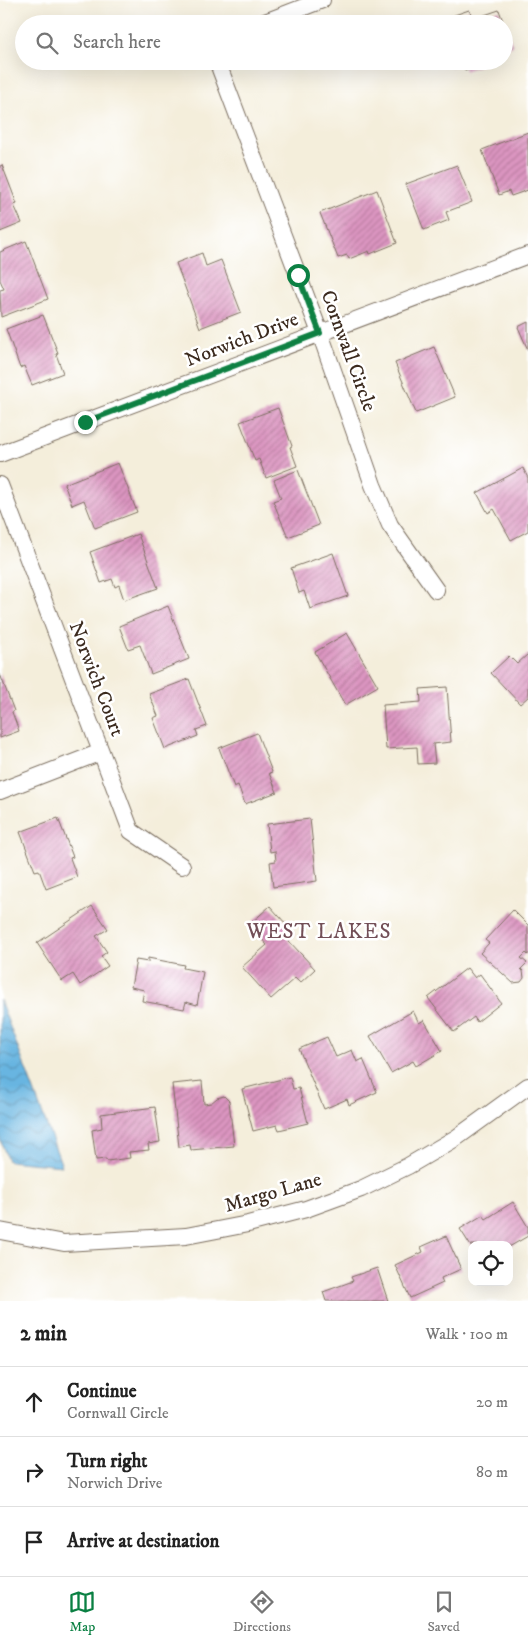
<!DOCTYPE html>
<meta charset="utf-8">
<style>
:root{--surface:#fff;--page:#f6f6f6;--text:#222;--muted:#767676;--line:#e0e0e0;--accent:#0b8043}
body{margin:0;font-family:"IM FELL DW Pica",serif;background:var(--page);color:var(--text)}
.controls{position:absolute;right:15px;bottom:15px;display:grid;overflow:hidden;border-radius:10px;box-shadow:0 5px 20px #0002}
.controls button{width:45px;height:45px;display:grid;place-items:center;padding:0;border:0;border-bottom:1px solid var(--line);background:var(--surface);color:var(--text);font:25px sans-serif}
.stop{position:absolute;width:15px;height:15px;margin:-11px;border:4px solid #0b8043;border-radius:50%;background:#fff}
.stop.end{background:#0b8043;border-color:#fff;box-shadow:0 1px 5px #0008}
.list{margin:0;padding:0;list-style:none}
h2{display:flex;justify-content:space-between;align-items:center;height:65px;margin:0;padding:0 20px;font-size:21px}
h2 small{font-size:16px;font-weight:400;color:var(--muted)}
.list li{display:grid;grid-template-columns:32px 1fr auto;gap:15px;align-items:center;box-sizing:border-box;height:70px;padding:0 20px;border-top:1px solid var(--line)}
.list b{display:block;font-size:19px;white-space:nowrap}
.list p{margin:0;font-size:16px;white-space:nowrap;color:var(--muted)}
.list em{font-size:16px;font-style:normal;color:var(--muted)}
.icon{flex:none;width:28px;height:28px;fill:none;stroke:currentColor;stroke-width:2;stroke-linecap:round;stroke-linejoin:round}
.map{position:relative;flex:none;width:528px;height:1301px;overflow:hidden}
.search{position:absolute;background:var(--surface);box-shadow:0 5px 20px #0002;left:15px;right:15px;top:15px;height:55px;display:flex;align-items:center;gap:12px;box-sizing:border-box;padding:0 18px;border-radius:28px;color:var(--muted);font-size:19px}
.sheet{height:275px;background:var(--surface)}
nav{display:flex;justify-content:space-around;align-items:center;box-sizing:border-box;height:70px;border-top:1px solid var(--line);background:var(--surface);font-size:14px;color:var(--muted)}
nav a{display:grid;justify-items:center;gap:2px}
nav .on{color:var(--accent)}
.map>svg:first-child{display:block}
</style>
<div class="map">
<svg width="528" height="1301" viewBox="0 0 528 1301">
<defs>
<pattern id="water-waves" width="16" height="10" patternUnits="userSpaceOnUse" patternTransform="scale(1.25)"><rect width="16" height="10" fill="#68b5e1"/><path d="M0 5q4-4 8 0t8 0" fill="none" stroke="#5793b6"/></pattern>
<pattern id="building-hatch" width="6" height="6" patternUnits="userSpaceOnUse" patternTransform="scale(1.25)"><rect width="6" height="6" fill="#dc95c1"/><path d="M-1 1l2-2M0 6l6-6M5 7l2-2" fill="none" stroke="#b47a9c"/></pattern>
</defs>
<rect width="100%" height="100%" fill="#fff"/>
<filter id="ink" filterUnits="userSpaceOnUse"><feTurbulence type="fractalNoise" baseFrequency=".02" numOctaves="2"/><feDisplacementMap in="SourceGraphic" scale="10" xChannelSelector="R" yChannelSelector="G"/><feConvolveMatrix kernelMatrix="1 2 1 2 8 2 1 2 1" color-interpolation-filters="sRGB"/></filter>
<filter id="wash" filterUnits="userSpaceOnUse"><feTurbulence type="fractalNoise" baseFrequency=".0096" numOctaves="4" result="noise"/><feDisplacementMap in="SourceGraphic" scale="20" xChannelSelector="R" yChannelSelector="G"/><feGaussianBlur stdDeviation="1.12" result="paint"/><feColorMatrix in="noise" values="0 0 0 0 0 0 0 0 0 0 0 0 0 0 0 0 0 1.4 0 .05"/><feComposite in="paint" operator="in"/></filter>
<g filter="url(#wash)">
<rect width="100%" height="100%" fill="#f4eedb"/>
<!-- water -->
<path fill="url(#water-waves)" stroke="#527080" d="M0 1000 62 1166 8 1161 0 1139Z"/>
<g id="blocks">
<!-- building -->
<path fill="url(#building-hatch)" d="M469 10 473 19 499 10 504 24H448L446 18Z
M504 24 513 46 504 49Z
M448 61H491L465 71 463 64 451 68Z
M528 132V190L511 196 509 191 499 195 482 150Z
M2 165 17 204 14 205 22 223 0 232V166Z
M457 165 472 202 446 212 449 220 424 230 406 184Z
M377 190 397 243 370 254 369 251 349 259 347 255 338 258 320 213Z
M26 241 48 299 1 317 0 290 4 289 0 280V252Z
M202 253 206 266 221 260 241 312 200 328 176 263Z
M43 315 58 353 56 354 63 373 32 385 24 366 20 368 6 329Z
M528 322V350L518 327Z
M434 347 455 397 416 413 395 363Z
M278 408 292 446 290 447 297 466 266 478 259 459 255 461 240 422Z
M118 463 137 512 95 528 84 500 72 505 64 484Z
M523 468 528 478V531L511 540 494 509 488 513 477 493Z
M298 470 319 525 288 537 273 501 281 498 274 480Z
M138 534 158 588 124 600 119 585 115 587 112 579 101 583 90 552Z
M333 553 348 596 310 609 304 591 299 593 291 568Z
M168 606 189 659 151 674 140 645 128 649 119 626Z
M347 633 378 686 345 705 315 652Z
M528 654V697L520 704 491 673 509 656 517 664Z
M0 674 14 711 12 712 19 731 0 738Z
M189 679 207 726 196 730 198 736 165 749 153 718 158 716 149 694Z
M447 687 451 742 433 744 435 763 418 764 417 747 386 749 383 705 421 702 420 689Z
M257 733 272 772 269 773 277 792 245 804 238 785 234 787 219 748Z
M58 818 73 857 70 858 77 877 46 889 39 870 35 871 20 832Z
M310 819 317 881 273 887 270 862 276 861 275 851 270 852 267 824Z
M92 906 108 929 96 936 107 952 101 956 108 966 80 985 73 974 62 981 37 943Z
M270 906 295 934 288 940 315 969 300 983 295 978 271 999 242 967 267 945 249 925Z
M513 910 528 925V955L526 953 521 958 527 963 521 969 523 971 524 978 521 982 513 983 480 953 489 943 485 940Z
M148 958 184 965 183 968 203 972 197 1005 186 1002 184 1009 142 1001 144 990 131 987 136 960 148 962Z
M467 968 475 978 480 974 501 1003 477 1022 474 1017 454 1032 428 998Z
M413 1011 419 1023 424 1020 442 1051 416 1066 413 1061 391 1073 370 1036Z
M327 1037 336 1057 352 1050 357 1062 363 1059 377 1092 349 1105 347 1099 324 1109 299 1049Z
M290 1077 293 1089 299 1088 308 1123 279 1130 277 1125 253 1131 242 1089Z
M202 1081 204 1104 211 1103 217 1098 224 1096 229 1101 234 1146 191 1150 190 1145 179 1147 172 1084Z
M155 1107 160 1142 148 1144 149 1150 129 1152 130 1158 107 1161 106 1159 96 1160 92 1130 102 1128 101 1114Z
M513 1202 528 1227V1236L509 1247V1245H472V1248L460 1229 483 1215 486 1219Z
M446 1236 461 1269 441 1278 443 1283 410 1298 395 1265 423 1252 421 1247Z
M377 1268 388 1301H326L323 1292 353 1281 351 1277Z"/>
</g>
</g>
<g filter="url(#ink)">
<use href="#blocks" fill-opacity="0" stroke="#7c6f60" stroke-width="1"/>
<g fill="none" stroke-linecap="round" stroke-linejoin="round">
<defs>
<path id="minor" d="M260 24 322 0
M217 61 320 333 373 485 390 525 436 590
M0 454 528 255
M0 485 131 831 182 866
M0 791 101 752
M0 1231 64 1243 186 1236 248 1224 306 1209 361 1189 408 1166 456 1138 528 1086"/>
</defs>
<!-- minor casing -->
<use href="#minor" stroke="#7c6f60" stroke-width="18"/>
<!-- minor -->
<use href="#minor" stroke="#fff" stroke-width="16"/>
</g>
</g>
<g fill="none" stroke-linecap="round" stroke-linejoin="round" filter="url(#ink)">
<!-- route -->
<path stroke="#0b8043" stroke-width="6" d="M85 422 320 333 298 275"/>
</g>
<g text-anchor="middle" dominant-baseline="central" stroke-width="5" stroke-linejoin="round" paint-order="stroke">
<!-- street labels -->
<g font-size="20" fill="#3b2a1e" stroke="#fff">
<text transform="translate(242 340) rotate(-21)">Norwich Drive</text>
<text transform="translate(348 351) rotate(70)">Cornwall Circle</text>
<text transform="translate(96 679) rotate(69)">Norwich Court</text>
<text transform="translate(273 1193) rotate(-16)">Margo Lane</text>
</g>
<!-- neighbourhood labels -->
<g font-size="21" letter-spacing="1" fill="#734f57" stroke="#fff">
<text x="319" y="932">WEST LAKES</text>
</g>
</g>
</svg>
<div class="controls">
<button><svg class="icon" aria-label="locate" viewBox="0 0 24 24"><circle cx="12" cy="12" r="6"/><path d="M12 2v4M12 18v4M2 12h4M18 12h4"/></svg></button>
</div>
<div class="stop" style="left:298px;top:275px"></div>
<div class="stop end" style="left:85px;top:422px"></div>
<div class="search"><svg class="icon" aria-label="search" viewBox="0 0 24 24"><circle cx="10" cy="10" r="6"/><path d="M15 15l6 6"/></svg>Search here</div>
</div>
<section class="sheet">
<h2>2 min<small>Walk · 100 m</small></h2>
<ul class="list">
<li><svg class="icon" aria-label="ahead" viewBox="0 0 24 24"><path d="M12 20V5M6 11l6-6 6 6"/></svg><div><b>Continue</b><p>Cornwall Circle</p></div><em>20 m</em></li>
<li><svg class="icon" aria-label="right" viewBox="0 0 24 24"><path d="M7 20v-9h11M14 6l5 5-5 5"/></svg><div><b>Turn right</b><p>Norwich Drive</p></div><em>80 m</em></li>
<li><svg class="icon" aria-label="arrive" viewBox="0 0 24 24"><path d="M6 21V4h12l-3 4 3 4H6"/></svg><div><b>Arrive at destination</b></div></li>
</ul>
</section>
<nav>
<a class="on"><svg class="icon" aria-label="map" viewBox="0 0 24 24"><path d="M3 6l6-2 6 2 6-2v14l-6 2-6-2-6 2zM9 4v14M15 6v14"/></svg>Map</a>
<a><svg class="icon" aria-label="directions" viewBox="0 0 24 24"><path d="M12 3l9 9-9 9-9-9zM9 14v-3h6M13 9l2 2-2 2"/></svg>Directions</a>
<a><svg class="icon" aria-label="saved" viewBox="0 0 24 24"><path d="M7 4h10v16l-5-4-5 4z"/></svg>Saved</a>
</nav>
